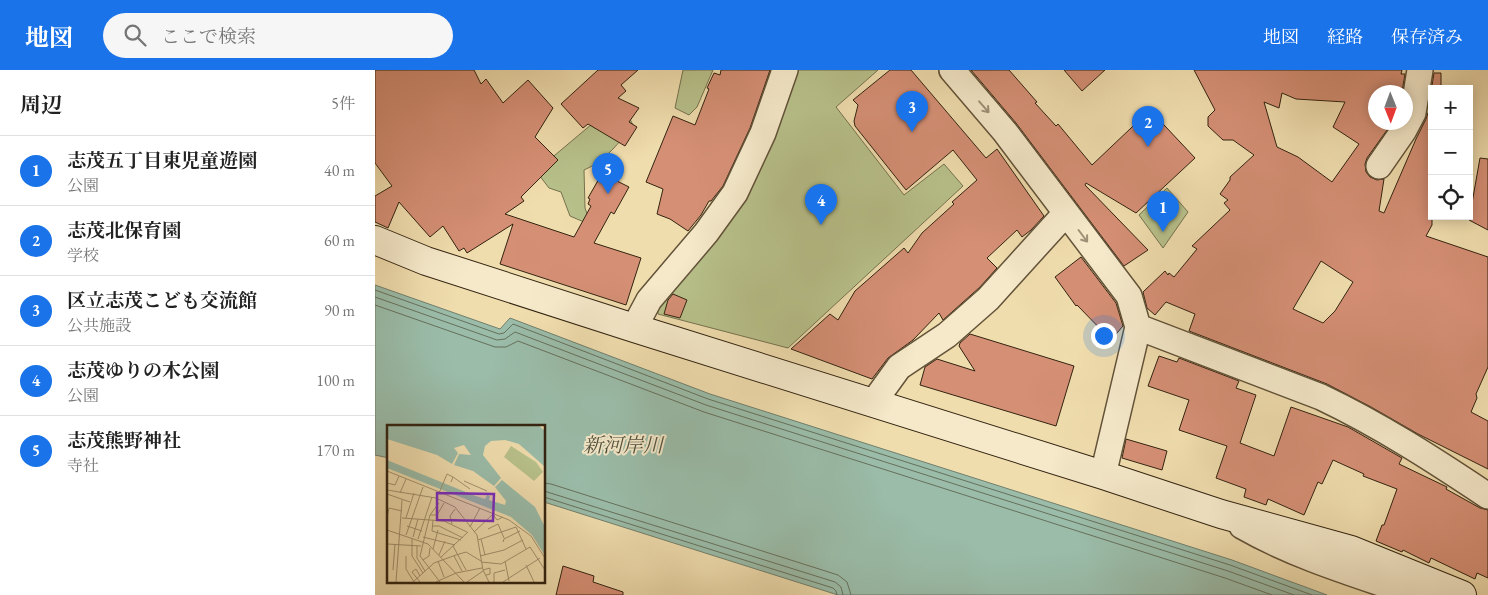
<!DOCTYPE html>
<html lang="ja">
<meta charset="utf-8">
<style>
:root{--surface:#fff;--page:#f6f6f6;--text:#222;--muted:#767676;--line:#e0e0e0;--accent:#1a73e8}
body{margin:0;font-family:"EB Garamond","Noto Serif JP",serif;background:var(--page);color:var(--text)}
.controls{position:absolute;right:15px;top:15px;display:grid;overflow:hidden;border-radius:0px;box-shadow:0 2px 12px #0003}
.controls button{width:45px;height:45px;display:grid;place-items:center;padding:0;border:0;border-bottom:1px solid var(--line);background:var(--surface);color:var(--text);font:25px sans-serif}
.compass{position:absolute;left:993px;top:15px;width:45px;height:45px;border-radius:50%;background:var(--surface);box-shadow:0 2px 12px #0003;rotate:179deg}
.you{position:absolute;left:728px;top:265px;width:18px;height:18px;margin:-12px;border:4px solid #fff;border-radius:50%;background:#1a73e8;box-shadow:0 0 0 8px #1a73e833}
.badge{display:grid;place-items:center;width:32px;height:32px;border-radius:50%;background:var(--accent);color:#fff;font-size:16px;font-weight:700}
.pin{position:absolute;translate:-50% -41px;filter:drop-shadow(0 1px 2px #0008)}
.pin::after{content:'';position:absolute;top:26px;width:18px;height:15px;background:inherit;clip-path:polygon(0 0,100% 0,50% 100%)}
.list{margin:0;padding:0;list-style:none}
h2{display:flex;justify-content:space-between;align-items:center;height:65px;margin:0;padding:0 20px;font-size:21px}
h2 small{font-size:16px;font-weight:400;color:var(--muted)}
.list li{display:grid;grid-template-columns:32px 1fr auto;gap:15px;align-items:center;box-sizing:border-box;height:70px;padding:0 20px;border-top:1px solid var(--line)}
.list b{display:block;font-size:19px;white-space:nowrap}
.list p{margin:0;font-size:16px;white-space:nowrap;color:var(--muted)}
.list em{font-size:16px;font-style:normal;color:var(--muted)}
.icon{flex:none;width:28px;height:28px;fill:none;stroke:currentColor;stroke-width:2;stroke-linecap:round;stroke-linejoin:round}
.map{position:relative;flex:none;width:1113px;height:525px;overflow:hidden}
header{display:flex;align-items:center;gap:30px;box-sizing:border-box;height:70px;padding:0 25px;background:var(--accent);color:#fff}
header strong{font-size:24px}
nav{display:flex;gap:28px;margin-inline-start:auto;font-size:18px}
.search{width:350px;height:45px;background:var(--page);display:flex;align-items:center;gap:12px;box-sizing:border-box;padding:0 18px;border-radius:28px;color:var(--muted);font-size:19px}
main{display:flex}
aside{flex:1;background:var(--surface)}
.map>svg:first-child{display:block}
</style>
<header>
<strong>地図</strong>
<div class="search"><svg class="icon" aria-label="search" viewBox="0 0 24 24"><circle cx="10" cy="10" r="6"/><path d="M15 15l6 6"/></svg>ここで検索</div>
<nav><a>地図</a><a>経路</a><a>保存済み</a></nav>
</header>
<main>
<aside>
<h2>周辺<small>5件</small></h2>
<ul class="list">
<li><span class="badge">1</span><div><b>志茂五丁目東児童遊園</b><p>公園</p></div><em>40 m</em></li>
<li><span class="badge">2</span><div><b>志茂北保育園</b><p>学校</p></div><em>60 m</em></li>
<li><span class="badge">3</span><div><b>区立志茂こども交流館</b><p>公共施設</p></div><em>90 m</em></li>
<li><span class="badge">4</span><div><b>志茂ゆりの木公園</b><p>公園</p></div><em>100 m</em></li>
<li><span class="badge">5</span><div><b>志茂熊野神社</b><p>寺社</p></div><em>170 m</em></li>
</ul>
</aside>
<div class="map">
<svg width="1113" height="525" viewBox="0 0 1113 525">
<rect width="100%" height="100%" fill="#f0ddae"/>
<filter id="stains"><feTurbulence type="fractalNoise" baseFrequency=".004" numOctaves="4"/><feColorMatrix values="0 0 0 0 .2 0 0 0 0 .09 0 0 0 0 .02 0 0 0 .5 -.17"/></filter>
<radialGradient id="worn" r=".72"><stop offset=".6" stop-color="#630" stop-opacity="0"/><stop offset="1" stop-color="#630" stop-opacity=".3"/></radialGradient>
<!-- green -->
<path fill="#b8c18b" stroke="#75724e" d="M308 0H338L322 37 314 45 300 38Z
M421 0H503L461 37 529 125 569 94 588 116 413 278 283 244V234L321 185 375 121Z
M248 36 258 55C245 72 229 92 209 100L210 138 216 155 195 146 186 122 174 118 161 101 236 38Z
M792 118 813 142 788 178 764 145Z"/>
<!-- water -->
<path fill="#9abca9" stroke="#707f6c" d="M0 215 125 259 135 248 335 324 857 490 952 525H463L169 432V356H14V388L0 385Z"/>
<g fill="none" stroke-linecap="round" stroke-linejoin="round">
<!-- shore -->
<path stroke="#66705c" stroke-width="1" d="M0 220 124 264 129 263 138 254 333 329 855 495 937 525
M0 227 122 270 130 269 140 262 331 335 853 501 919 525
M0 235 120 277H131L143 271 329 342 850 508 897 525
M169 413 176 414 463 505 472 512 476 525
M169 421 460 512 466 517 468 525
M169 427 458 518 461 521 462 525"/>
</g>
<!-- building -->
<path fill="#d58f75" stroke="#322310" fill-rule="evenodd" d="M0 0H99L106 14 111 9 128 33 153 10 178 38 160 67 183 90 146 127 149 131 130 144 199 167 216 136 213 134 215 129 213 128 225 107 232 111 234 107 254 117 239 144 236 142 219 173 266 188 251 235 125 194 138 154 92 183 89 178 84 181 68 156 55 167 24 132 13 158 0 152V126L17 116 0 93Z
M223 0H263L246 15 251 21 243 28 264 38 254 52 262 57 250 76 213 54 208 58 186 34Z
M346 0H395L375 58 348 116 336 131H334L326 145 313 161 295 149 282 144 288 119 271 112 298 46 320 55 334 19 332 18 339 3 345 5Z
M515 0H536L611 88 622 79 669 146 656 160 647 167 642 160 612 188 622 198 605 217 568 250 564 243 538 270 513 288 497 309 416 279 455 244 463 250 480 221 529 178 533 183 547 163 579 134 577 132 602 110 578 80 531 120 480 56 479 51 483 35 478 30Z
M596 0H634L662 32 660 33 681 56 683 54 717 95 775 40 820 88 761 143 711 113 710 115 773 180 749 196 641 53Z
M689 0H730L707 21Z
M819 0H1027L1026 4H1030L1027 22H1000V52L1017 53 992 88 990 94 991 102 995 107 1002 110 1009 109 1004 141 1009 143 1041 69 1051 49 1057 31V155L1051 166 1113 187V297L1101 324 1102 328 1096 342 1113 351V399L1043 364 996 337 952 314 814 261 820 244 791 232 780 245 772 238 768 222 790 201 793 205 794 203 799 207 822 179 817 176 855 140 849 133 853 130 845 124 855 110V107L879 85 858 70H848L833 56V47L840 40ZM907 23 921 29 970 32 958 57 984 74 957 112 923 87 902 77 889 32 904 38ZM946 191 978 212 960 241 948 253 918 239Z
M1059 3H1066V19H1057L1056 22Z
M1105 88 1113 89V160L1094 150Z
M706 187 741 233 748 256 736 270 702 235 701 236 680 207Z
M298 224 312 230 305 248 289 244 293 230Z
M595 264 699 296 681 356 545 315 550 297 562 289 600 301 584 276 585 273Z
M784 286 802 292 804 288 864 311 861 318 881 325 865 373 899 386 916 337 973 357 1027 388 1024 394 1072 417 1071 419 1105 438 1113 440V508L1102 503 1100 509 1056 488 1054 493 1028 480 1027 482 1001 471 1007 455H1009L1022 419 988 406 989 404 958 390 947 414 943 412 929 445 893 429 891 435 869 427 871 419 841 408 852 376 804 360 814 330 773 316Z
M751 369 792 381 787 400 747 388Z
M188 496 219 506 218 512 248 522V525H181Z"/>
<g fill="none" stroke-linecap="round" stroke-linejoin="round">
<defs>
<path id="street" d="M577 0 630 62 754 226 763 257 728 405
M1004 96 1029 60 1038 43 1045 0
M763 257 946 327C1005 355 1059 390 1113 426
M259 258 274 230 331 163 360 123 388 63 410 0
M498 333 524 297 572 265 613 229 691 143
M867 456C921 487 983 505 1041 525"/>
<path id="secondary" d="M0 170 51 191 259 258 728 405 846 444 976 480 1087 525"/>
</defs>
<!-- street casing -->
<use href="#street" stroke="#625238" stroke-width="28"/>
<!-- secondary casing -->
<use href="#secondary" stroke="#322310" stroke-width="30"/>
<!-- street -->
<use href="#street" stroke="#f5e9ca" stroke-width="25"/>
<!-- secondary -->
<use href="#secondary" stroke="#f5e9ca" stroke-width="28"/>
</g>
<!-- one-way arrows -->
<defs><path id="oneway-shaft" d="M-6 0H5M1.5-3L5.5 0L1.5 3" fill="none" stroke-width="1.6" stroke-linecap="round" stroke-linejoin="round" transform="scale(1.25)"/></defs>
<g stroke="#9d9076">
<use href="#oneway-shaft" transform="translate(609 37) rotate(49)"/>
<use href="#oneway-shaft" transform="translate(708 166) rotate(53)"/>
</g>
<g text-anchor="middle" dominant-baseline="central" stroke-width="4" stroke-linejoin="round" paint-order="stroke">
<!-- water labels -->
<g font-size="20" font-style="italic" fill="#51513e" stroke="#f5e9ca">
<text x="248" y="375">新河岸川</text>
</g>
</g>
<!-- overview -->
<g transform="translate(12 355)">
<rect width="158" height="158" fill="#f0ddae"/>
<path d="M124 21 149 37 156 47 147 56 117 32Z" fill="#b8c18b"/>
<path d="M0 0H151L157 5V41L132 19 118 15 104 16 98 21 96 30 114 53 107 61 86 46 67 40 72 29 84 30 77 20 67 23 71 28 65 39 50 30 0 14ZM0 35 86 70 98 74 100 70 103 71 102 75 118 80 119 76 108 62 115 55 148 82 157 100V129L145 110 124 92 0 43Z" fill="#9abca9"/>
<path fill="none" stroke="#a4936f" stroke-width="1" d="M0 46 122 95 144 111 158 133M77 56 100 66M64 57 66 52 83 64M0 58 8 60 12 51M0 65 49 73 68 82 90 110 96 145 102 157M13 68 19 54M52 68 60 49 66 52M0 69 23 77M52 78 43 90 33 131 53 157M105 88 110 95 116 92M43 90H50L57 78M0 92 2 83 15 86M15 93 57 96 80 107M19 93 27 68M46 95 45 106 74 115M65 99 63 91 68 84M20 101 35 106M45 101H52L76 113M83 102 93 83M129 102 139 124M101 104 111 99 117 113M0 105 41 119 77 157M87 107 105 90M19 110 36 62M26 112 31 94M36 112 68 120M25 114V131L36 148M31 114 45 72M94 114 98 130M91 115 129 102M116 117 117 114 133 106M0 119 34 121M30 121V133L38 146M66 121 79 145M46 124 51 105M52 130 58 116M19 131V144L27 157M67 131 75 146M93 131 117 125 136 115M54 132 81 107M36 135 42 131 43 123M51 136 57 152M118 136 122 156M94 137 114 139 143 122 158 145M139 140 147 157M6 145 8 119M96 145 103 143V149L99 150M33 151 29 144 25 147 33 157M9 157 15 75M26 157 47 138 69 130 79 127 94 136M49 157 69 148 95 143M80 157 96 146M107 157V148L118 145M116 157 153 133"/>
<path fill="#7b2cbf" fill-opacity="0.15" stroke="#7b2cbf" stroke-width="2.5" d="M50 68 107 69 106 96 50 95Z"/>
<rect width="158" height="158" fill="none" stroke="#322310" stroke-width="2.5"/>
</g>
<rect width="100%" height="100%" filter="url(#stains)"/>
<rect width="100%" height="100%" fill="url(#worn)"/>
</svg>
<div class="controls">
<button>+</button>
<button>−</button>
<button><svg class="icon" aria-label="locate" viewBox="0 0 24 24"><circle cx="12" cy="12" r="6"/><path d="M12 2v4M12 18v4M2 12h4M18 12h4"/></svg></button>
</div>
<svg class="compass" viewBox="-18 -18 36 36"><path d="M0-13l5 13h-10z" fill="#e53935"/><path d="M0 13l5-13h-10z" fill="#767676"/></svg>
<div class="you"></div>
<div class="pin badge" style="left:788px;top:162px">1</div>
<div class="pin badge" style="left:773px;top:77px">2</div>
<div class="pin badge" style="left:537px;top:62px">3</div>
<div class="pin badge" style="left:446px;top:155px">4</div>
<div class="pin badge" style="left:233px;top:124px">5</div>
</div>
</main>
